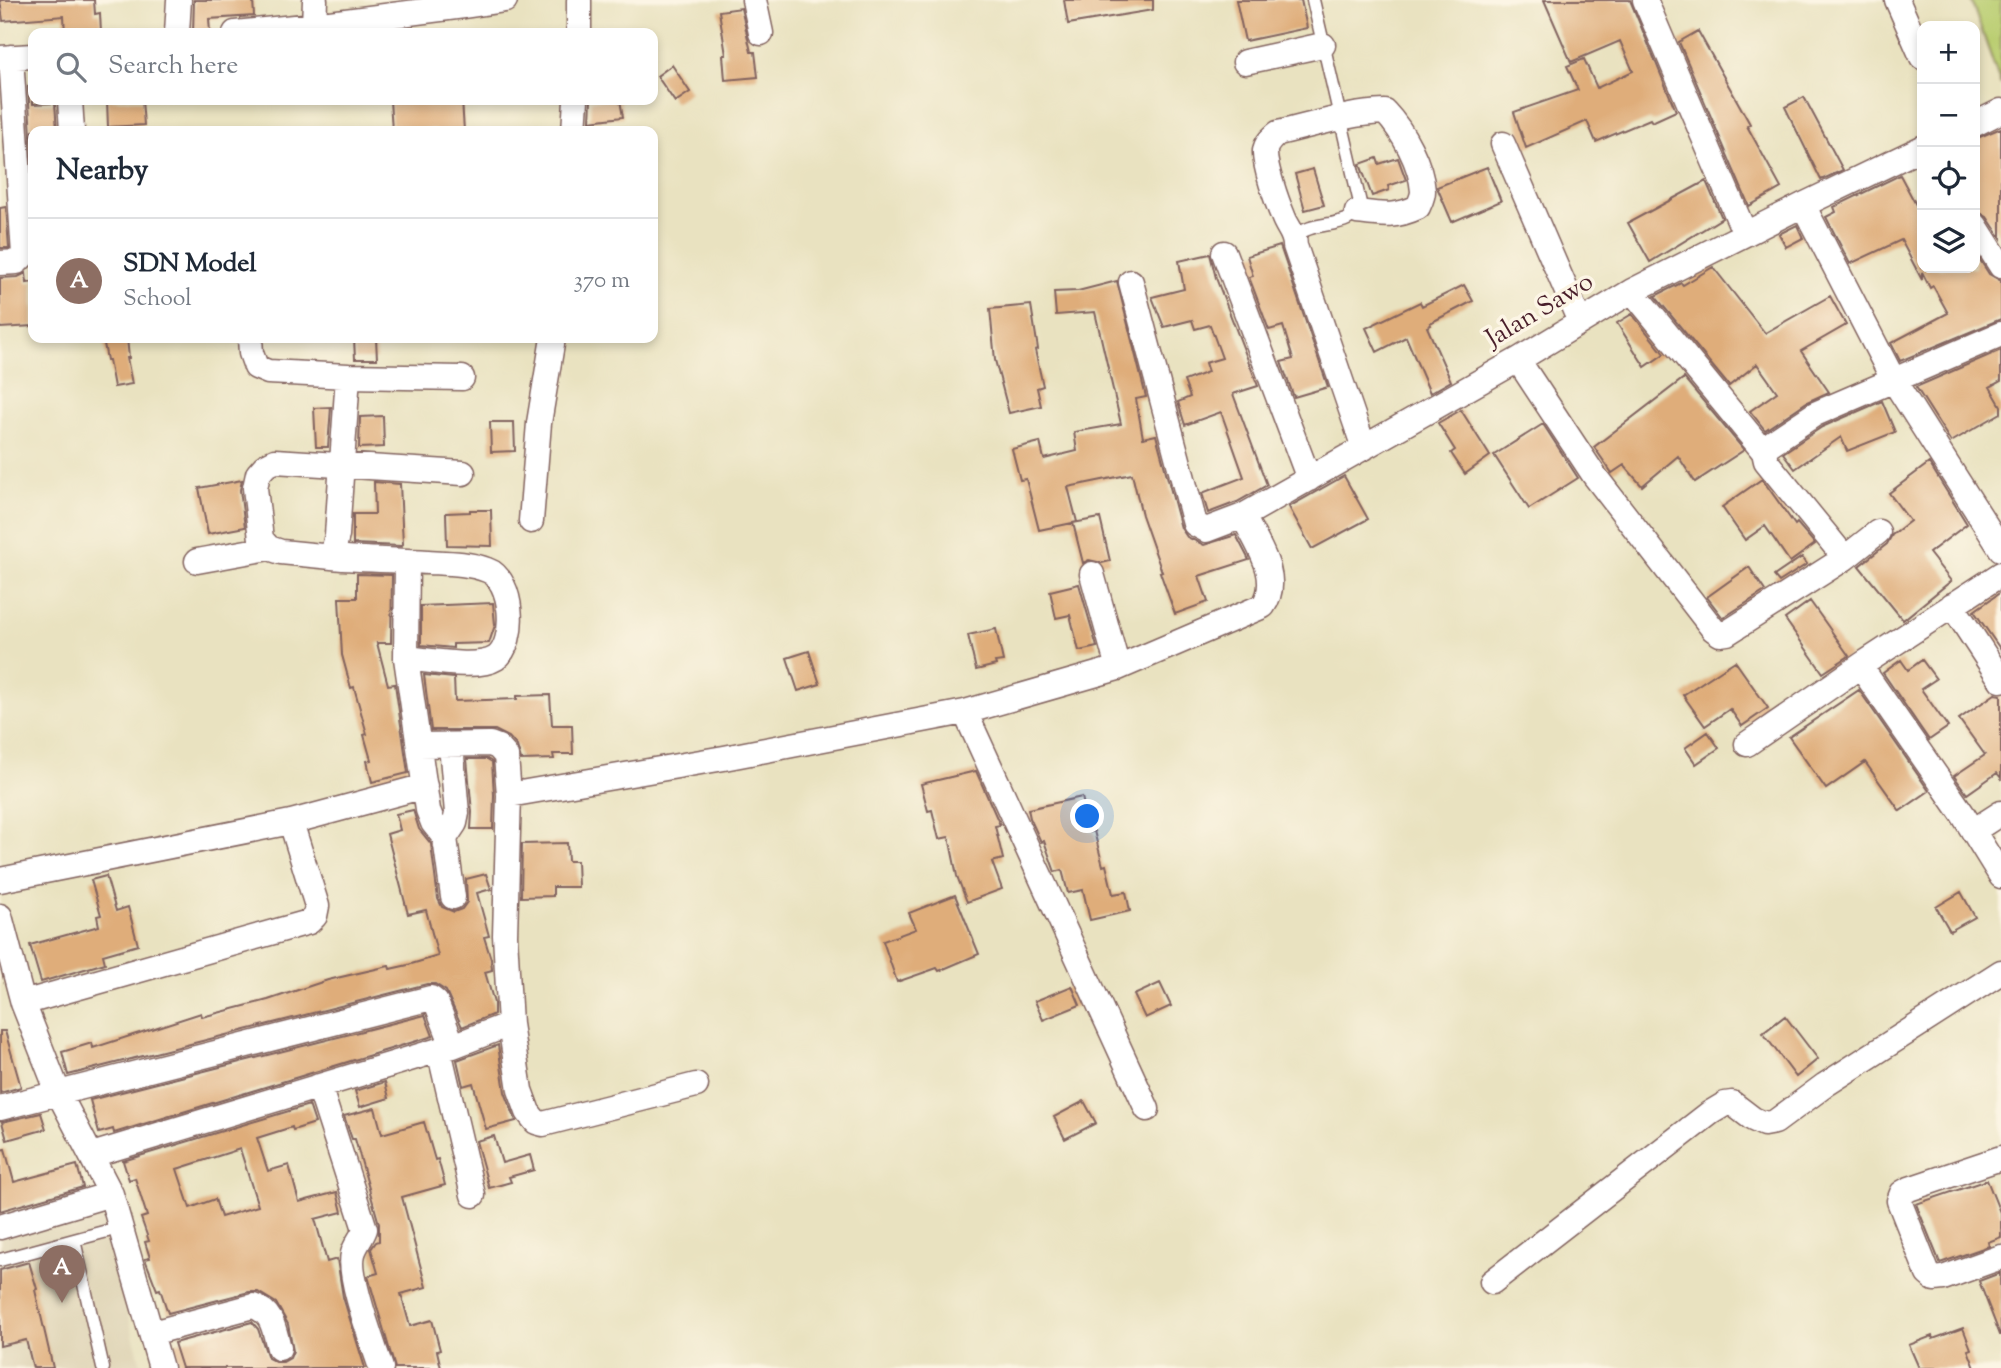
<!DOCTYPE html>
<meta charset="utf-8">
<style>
:root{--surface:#fff;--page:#f6f6f7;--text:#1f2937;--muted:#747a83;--line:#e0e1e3;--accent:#1f6fb2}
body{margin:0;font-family:"Sorts Mill Goudy",serif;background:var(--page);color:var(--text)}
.controls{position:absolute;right:21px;top:21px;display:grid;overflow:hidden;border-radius:14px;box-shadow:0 4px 10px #0003}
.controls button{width:63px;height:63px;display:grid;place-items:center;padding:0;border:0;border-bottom:2px solid var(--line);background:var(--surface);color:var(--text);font:35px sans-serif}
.you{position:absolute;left:1088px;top:817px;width:24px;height:24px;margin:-18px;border:5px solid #fff;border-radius:50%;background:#1a73e8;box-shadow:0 0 0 10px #1a73e833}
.badge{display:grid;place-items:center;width:46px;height:46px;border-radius:50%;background:var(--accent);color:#fff;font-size:23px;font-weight:700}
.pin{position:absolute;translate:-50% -58px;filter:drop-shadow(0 2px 4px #0008)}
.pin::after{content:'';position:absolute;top:37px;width:24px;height:21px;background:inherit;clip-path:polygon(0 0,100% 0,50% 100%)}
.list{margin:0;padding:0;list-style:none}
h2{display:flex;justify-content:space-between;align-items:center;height:91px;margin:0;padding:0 28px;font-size:30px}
h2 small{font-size:23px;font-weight:400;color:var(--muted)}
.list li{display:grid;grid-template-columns:46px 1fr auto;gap:21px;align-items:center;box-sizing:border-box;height:126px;padding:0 28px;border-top:2px solid var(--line)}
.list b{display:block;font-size:26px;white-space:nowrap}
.list p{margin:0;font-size:23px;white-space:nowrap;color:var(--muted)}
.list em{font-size:23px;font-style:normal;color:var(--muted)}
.icon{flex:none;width:38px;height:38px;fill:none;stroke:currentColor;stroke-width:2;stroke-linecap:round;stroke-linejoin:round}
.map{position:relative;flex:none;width:2001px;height:1368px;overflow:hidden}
.search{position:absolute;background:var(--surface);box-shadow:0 4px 10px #0003;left:28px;top:28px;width:630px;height:77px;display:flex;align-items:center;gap:18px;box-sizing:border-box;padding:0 24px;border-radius:14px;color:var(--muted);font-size:26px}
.panel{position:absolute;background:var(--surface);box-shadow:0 4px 10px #0003;left:28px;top:126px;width:630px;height:217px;border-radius:14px}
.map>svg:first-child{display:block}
</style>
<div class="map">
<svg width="2001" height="1368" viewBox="0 0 2001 1368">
<rect width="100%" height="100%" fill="#fcf5e5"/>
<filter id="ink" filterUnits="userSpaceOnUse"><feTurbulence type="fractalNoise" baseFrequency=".0143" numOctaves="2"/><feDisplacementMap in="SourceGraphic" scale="14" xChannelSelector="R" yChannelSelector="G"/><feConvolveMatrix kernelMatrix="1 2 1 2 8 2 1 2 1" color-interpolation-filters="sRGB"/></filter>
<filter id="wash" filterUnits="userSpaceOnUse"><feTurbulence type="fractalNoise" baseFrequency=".00686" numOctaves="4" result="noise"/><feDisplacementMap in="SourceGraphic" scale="28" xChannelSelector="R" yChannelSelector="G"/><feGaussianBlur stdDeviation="1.57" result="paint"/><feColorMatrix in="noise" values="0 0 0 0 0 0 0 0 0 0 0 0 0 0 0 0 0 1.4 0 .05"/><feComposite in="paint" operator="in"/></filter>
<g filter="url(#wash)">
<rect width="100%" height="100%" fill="#e9e2c0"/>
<!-- built -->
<path fill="#ded3b4" d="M99 1207 142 1368H0V1237Z"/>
<!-- green -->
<path fill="#b9cd70" stroke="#82764e" stroke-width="2" d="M1971 0H2001V85Z"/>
<g id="blocks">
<!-- building -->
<path fill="#dfad7a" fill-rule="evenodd" d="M0 0H94L95 14 100 13 101 32 65 33 64 16 3 21Z
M194 0H253L254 16 209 19 210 32 193 33Z
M1064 0H1153V10L1068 24Z
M1236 0H1301L1307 28 1245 41Z
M1544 0H1630L1676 111 1652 122 1650 119 1596 142 1587 121 1526 148 1514 112 1578 90 1567 66 1584 59 1597 88 1633 71 1620 41 1571 62Z
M741 8 751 52H755L758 77 725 80 723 55H726L719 11Z
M1698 31 1750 124 1747 126 1781 188 1749 206 1679 42Z
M672 65 690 92 675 102 657 76Z
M28 86H33V104L55 103 57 131H33V169Z
M1804 97 1843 170 1821 180 1785 107Z
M107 100H142L144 125 108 127Z
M390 100H462L464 131H436L435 129 392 131Z
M591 100H620L623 117 590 121Z
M2001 128V238L1987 217 1975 210V139Z
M1377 158 1379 164 1398 158 1406 180 1388 186 1389 190 1372 196 1360 164Z
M1487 167 1501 201 1452 222 1437 187Z
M1313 169 1324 205 1305 210 1295 174Z
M1900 175 1922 216V268H1975V252L1989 274 2001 281V319L1900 361 1891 343 1948 313 1933 286 1930 288 1922 272V280L1901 240 1850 264 1826 217 1836 212 1834 207Z
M1706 181 1722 218 1650 262 1628 223Z
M6 207 9 248H0V208Z
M1797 225 1803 238 1786 247 1779 234Z
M1280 246 1328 387 1294 397 1281 362 1293 359 1283 326 1269 330 1249 277 1253 276 1247 256Z
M1210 254 1216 278 1258 386 1233 394 1267 485 1237 502 1208 513 1202 493 1244 477 1221 412 1185 425 1178 402 1190 397 1184 381 1208 372 1205 363 1222 358 1210 325 1195 329 1192 320 1164 327 1152 297 1184 289 1179 261Z
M1713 267 1765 333 1830 296 1846 325 1801 351 1829 392 1807 402 1765 430 1750 411 1777 392 1757 364 1729 386 1655 296 1681 283 1683 285Z
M26 273 27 283 33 282V326L0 328V278L18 277Z
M1117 281 1146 397 1136 399 1143 438 1156 435 1181 528 1187 537 1204 545 1236 535 1249 560 1199 576 1208 602 1175 614 1160 572H1162L1142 515 1132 474 1068 487 1077 522 1039 530 1026 479 1020 480 1012 449 1040 442 1044 459 1077 451 1074 432 1121 424 1095 312 1056 315 1054 292 1078 291Z
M1464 285 1473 301 1430 323 1431 325 1427 327 1451 381 1430 393 1406 337 1377 352 1366 328 1420 302 1422 306Z
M1031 305 1038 349 1035 350 1043 386 1037 388 1041 406 1009 413 995 360 990 309Z
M1632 314 1664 354 1645 367 1617 323Z
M103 338H127L129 358H127L132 384 114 387 109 360H107Z
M354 338H376L377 359H355Z
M2001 350V381L1990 387 2001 406V413L1951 442 1916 387Z
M1684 378 1744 450 1695 482 1678 456 1642 486 1624 465 1612 473 1594 447Z
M1882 401 1895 432 1847 451 1841 437 1795 469 1783 453 1822 427Z
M331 407 328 447H316L314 408Z
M1461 410 1490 456 1465 474 1451 453 1455 450 1438 423Z
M383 416 384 447 359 448 360 417Z
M490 422H514L515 451 491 452Z
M1543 424 1578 478 1529 509 1494 455Z
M1929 463 1967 524 1929 553 1951 581 1903 620 1859 566 1887 544 1892 535 1910 521 1889 493Z
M1344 476 1368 519 1312 549 1289 507Z
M1762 479 1795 525 1797 523 1815 544 1790 562 1765 526 1745 540 1722 507Z
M242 480 240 490 245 527 208 534 199 488Z
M374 482 400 484 403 544 401 546 353 544V514H375Z
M470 510H491L492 546 447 545 446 513 470 512Z
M1100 518 1110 561 1102 563 1089 560 1083 563 1073 523Z
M1802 557 1807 564 1779 582 1774 576Z
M1749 567 1765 591 1723 618 1707 597Z
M357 574 392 575 391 643H377L388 685 395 684 408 773 372 782 367 761 371 760 364 735 367 734 354 687 351 688 342 655 339 598H357Z
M1079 584 1097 647 1079 651 1070 615 1056 618 1050 591Z
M2001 592V650L1974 611Z
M1810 601 1849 656 1823 673 1785 619Z
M493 603 495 625 489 643 453 644V648L421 645V606Z
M996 629 1003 661 995 662 996 665 976 670 968 635Z
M809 651 820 684 798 691 787 658Z
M1901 660 1908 670 1922 660 1936 679 1921 689 1948 727 1929 740 1883 673Z
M1735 661 1768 708 1742 726 1730 709 1705 726 1683 695Z
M424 675 454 678 455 701 517 699V696L550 695 552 725H572L573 754H553L554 759 521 760 517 746 509 737 495 730H431Z
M1859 690 1929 791 1900 811 1865 762 1826 789 1789 737Z
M1995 694 2001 695V778L1997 773 1967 794 1954 776 1985 755 1959 719Z
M1708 732 1719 748 1696 764 1685 748Z
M467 759H487L492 762 494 795 493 829H471L472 812Z
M976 771 1000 825 995 826 1003 859 992 862 1002 889 967 902 957 876 949 837 939 839 932 810 928 811 921 784Z
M1082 797 1090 832 1094 831 1103 866 1106 865 1113 894 1126 892 1130 911 1090 920 1083 890 1068 893 1062 870 1055 872 1044 841 1041 842 1030 818 1028 809Z
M413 810 419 829 431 844 438 899 442 907 454 912 462 909 467 902 466 879 486 874 491 889 477 893 489 936 484 937 491 959 492 970 485 972 494 1003V1014L462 1027 446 991 435 984H427L68 1075 62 1052 92 1043 93 1048 201 1013 202 1017 268 1000 328 980 389 966 390 969 408 965 438 956 426 910 408 914 387 834 400 830 396 814Z
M567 843 568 861H577L578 887H553V896L521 897 522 844Z
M106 876 116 911 128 907 138 945 103 955 105 963 41 982 30 945 99 926 97 916 101 915 91 880Z
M1961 892 1975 917 1950 931 1936 907Z
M955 895 979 954 939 971 937 968 897 982 883 941 916 929 909 913Z
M1160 983 1171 1006 1145 1018 1134 995Z
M1072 986 1080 1005 1043 1020 1035 1001Z
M425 1015 433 1036 114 1133 113 1129 99 1133 90 1100Z
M1785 1016 1818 1059 1796 1077 1763 1033Z
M0 1031H5L21 1087 0 1093Z
M498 1045 505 1092 516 1121 486 1129 473 1083 463 1086 457 1060Z
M385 1082 389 1098 360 1107 355 1091Z
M1084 1101 1096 1123 1065 1139 1054 1117Z
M309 1105 315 1123 293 1130 292 1127 257 1138 268 1171 289 1165 299 1202 337 1192 342 1212 315 1219 327 1262 337 1259 343 1297 365 1368H182L174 1343 252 1322 258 1329 268 1358 276 1362H283L290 1358 293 1351 288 1324 276 1303 258 1292H249L168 1313 160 1289 157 1290 145 1259 150 1258 145 1242 149 1241 141 1218 147 1216 135 1178 129 1180 123 1161ZM240 1149 258 1206 221 1217 215 1199 190 1208 177 1169Z
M375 1108 382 1134 424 1122 435 1160 438 1159 445 1185 402 1197 426 1287 401 1294 410 1326 432 1320 440 1350 437 1351 441 1368H395L372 1290 368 1276 378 1273 371 1249 376 1242 379 1241V1224L355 1139H352L344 1116Z
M41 1113 46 1129 7 1140 2 1122Z
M494 1136 502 1163 530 1155 534 1170 509 1177 511 1182 489 1188 476 1141Z
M5 1149 14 1182 77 1165 83 1187 0 1211V1150Z
M1987 1180 2001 1215V1237L1988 1242 1989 1246 1940 1263 1916 1204Z
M29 1262 37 1289 35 1290 53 1368H33L26 1340 0 1346V1270Z
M2000 1273 2001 1335H2000L1979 1281Z
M1963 1328 1971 1349 1968 1350 1975 1368H1919L1909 1345 1932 1336 1933 1339Z"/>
</g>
</g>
<g filter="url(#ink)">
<use href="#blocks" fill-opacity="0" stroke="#82635f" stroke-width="2"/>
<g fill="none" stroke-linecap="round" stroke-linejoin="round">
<defs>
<path id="lane" d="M1296 237C1311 218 1354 232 1360 203L1313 0
M74 1240 103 1368
M0 1260 122 1227"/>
<path id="street" d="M315 0 314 25 464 6V0
M754 0 761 33
M1645 0 1745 234
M1897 0 1922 57
M464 6 505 0
M177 33 179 0
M235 33 314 25
M579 33V0
M0 58 33 56
M1245 62 1323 45
M70 100 72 131
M1975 124 2001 111
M574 131 576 100
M1503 144 1580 322
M1803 205 1894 381 2001 549
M1357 212C1381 215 1395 218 1418 207 1420 202 1423 197 1423 191 1421 164 1403 131 1385 112 1349 113 1313 125 1278 133 1272 138 1266 143 1265 151 1264 165 1277 202 1283 216 1287 228 1295 233 1295 246L1364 448
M1975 225 2001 266
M1224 253 1309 479
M0 263 17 262 24 255 11 57
M1131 282 1195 524 1206 530 1243 516 1518 360 1632 291 1803 205 1922 148
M1632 291 1764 452
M250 338 251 353 256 367 268 372 348 376 337 535 332 557C364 560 396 560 428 562 447 563 469 563 487 570 514 579 517 643 496 658 477 670 429 660 406 658
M1518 360 1594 475 1713 629 1720 634 1727 633 1845 558 1878 532
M348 376 462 378
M531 521 539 423 553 338
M332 557 281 552 269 548 261 539 255 488 258 474 265 466 275 461 463 473
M1845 558 1766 461 1764 452 1767 446 1815 414 2001 334
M197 561 269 548
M407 561 406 658 428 810 433 823 445 838 453 897
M1092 574 1118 668
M1952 605 2001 680
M1860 666 1962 813 2001 876
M965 712 1147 1109
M1747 744 1866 662 2001 574
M419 745 490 744 498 747 506 756 509 795 505 935 510 1024 520 1090 528 1112 536 1122 543 1124 696 1085
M509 795 724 758 965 712 1118 668 1263 606C1283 578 1256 543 1243 516
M1973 831 2001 813
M445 838 455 823 457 813 451 745
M0 880 291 822 425 786
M0 916 23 1003 58 1092 111 1194 161 1368
M23 1003 309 922 315 916 317 906 291 822
M453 1046 510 1024
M319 1086 365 1229C362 1238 355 1245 353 1254 347 1276 373 1343 381 1368
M0 1108 431 998 436 1002 453 1046 439 1050 473 1195
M92 1155 439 1050
M2001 1158 1909 1189 1902 1193 1899 1201 1928 1274 1934 1279 1943 1278 2001 1257
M0 1227 111 1194
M1492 1282 1710 1113 1725 1104 1732 1103 1753 1119 1764 1124 1775 1122 1825 1085 2001 972
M152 1333 253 1306C273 1312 274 1330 279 1348"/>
</defs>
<!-- lane casing -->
<use href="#lane" stroke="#82635f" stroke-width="15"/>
<!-- street casing -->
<use href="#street" stroke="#82635f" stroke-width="27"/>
<!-- lane -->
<use href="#lane" stroke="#fff" stroke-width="12"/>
<!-- street -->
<use href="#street" stroke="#fff" stroke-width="24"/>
</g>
</g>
<g text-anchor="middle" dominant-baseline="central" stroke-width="7" stroke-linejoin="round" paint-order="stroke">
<!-- street labels -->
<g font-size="26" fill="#4a1f2b" stroke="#fcf5e5">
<text transform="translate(1540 311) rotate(-31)">Jalan Sawo</text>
</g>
</g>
</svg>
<div class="controls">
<button>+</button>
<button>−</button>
<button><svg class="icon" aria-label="locate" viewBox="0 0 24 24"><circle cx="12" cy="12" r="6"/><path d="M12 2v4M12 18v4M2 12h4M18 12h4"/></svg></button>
<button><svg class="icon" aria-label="layers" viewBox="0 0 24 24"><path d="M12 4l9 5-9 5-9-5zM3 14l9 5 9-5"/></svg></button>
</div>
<div class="you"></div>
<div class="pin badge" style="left:62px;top:1303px;background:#8d6e63">A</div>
<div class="search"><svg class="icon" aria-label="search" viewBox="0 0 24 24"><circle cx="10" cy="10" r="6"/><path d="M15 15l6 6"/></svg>Search here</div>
<section class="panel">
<h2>Nearby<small></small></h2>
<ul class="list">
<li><span class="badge" style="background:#8d6e63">A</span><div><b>SDN Model</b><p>School</p></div><em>370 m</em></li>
</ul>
</section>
</div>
